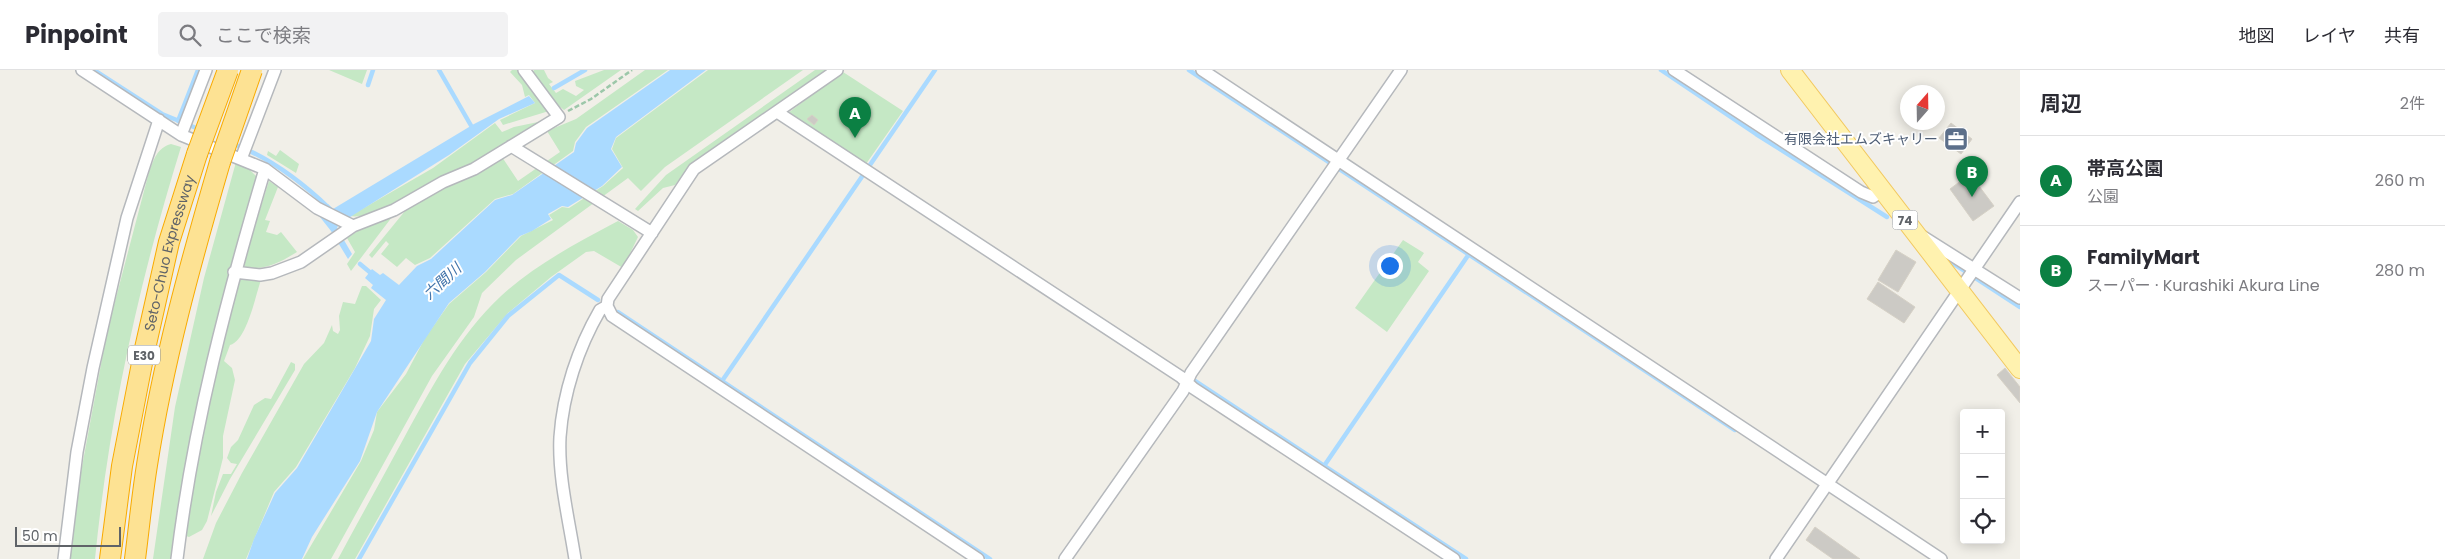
<!DOCTYPE html>
<html lang="ja">
<meta charset="utf-8">
<style>
:root{--surface:#fff;--page:#f2f2f3;--text:#2b2b33;--muted:#7c7c81;--line:#e1e1e2;--accent:#0b8043}
body{margin:0;font-family:Poppins,"Noto Sans JP",sans-serif;background:var(--page);color:var(--text)}
.controls{position:absolute;right:15px;bottom:15px;display:grid;overflow:hidden;border-radius:5px;box-shadow:0 2px 12px #0003}
.controls button{width:45px;height:45px;display:grid;place-items:center;padding:0;border:0;border-bottom:1px solid var(--line);background:var(--surface);color:var(--text);font:25px sans-serif}
.compass{position:absolute;left:1900px;top:15px;width:45px;height:45px;border-radius:50%;background:var(--surface);box-shadow:0 2px 12px #0003;rotate:20deg}
.scale{position:absolute;left:15px;bottom:12px;width:106px;box-sizing:border-box;padding-left:5px;border:2px solid #5f6368;border-top:0;font-size:14px;line-height:18px;white-space:nowrap;color:#5f6368;-webkit-text-stroke:4px #fff;paint-order:stroke}
.you{position:absolute;left:1389px;top:195px;width:18px;height:18px;margin:-12px;border:4px solid #fff;border-radius:50%;background:#1a73e8;box-shadow:0 0 0 8px #1a73e833}
.badge{display:grid;place-items:center;width:32px;height:32px;border-radius:50%;background:var(--accent);color:#fff;font-size:16px;font-weight:700}
.pin{position:absolute;translate:-50% -41px;filter:drop-shadow(0 1px 2px #0008)}
.pin::after{content:'';position:absolute;top:26px;width:18px;height:15px;background:inherit;clip-path:polygon(0 0,100% 0,50% 100%)}
.list{margin:0;padding:0;list-style:none}
h2{display:flex;justify-content:space-between;align-items:center;height:65px;margin:0;padding:0 20px;font-size:21px}
h2 small{font-size:16px;font-weight:400;color:var(--muted)}
.list li{display:grid;grid-template-columns:32px 1fr auto;gap:15px;align-items:center;box-sizing:border-box;height:90px;padding:0 20px;border-top:1px solid var(--line)}
.list b{display:block;font-size:19px;white-space:nowrap}
.list p{margin:0;font-size:16px;white-space:nowrap;color:var(--muted)}
.list em{font-size:16px;font-style:normal;color:var(--muted)}
.icon{flex:none;width:28px;height:28px;fill:none;stroke:currentColor;stroke-width:2;stroke-linecap:round;stroke-linejoin:round}
.map{position:relative;flex:none;width:2020px;height:489px;overflow:hidden}
header{display:flex;align-items:center;gap:30px;box-sizing:border-box;height:70px;padding:0 25px;background:var(--surface);border-bottom:1px solid var(--line)}
header strong{font-size:24px}
nav{display:flex;gap:28px;margin-inline-start:auto;font-size:18px}
.search{width:350px;height:45px;background:var(--page);display:flex;align-items:center;gap:12px;box-sizing:border-box;padding:0 18px;border-radius:5px;color:var(--muted);font-size:19px}
main{display:flex}
aside{flex:1;background:var(--surface)}
.map>svg:first-child{display:block}
</style>
<header>
<strong>Pinpoint</strong>
<div class="search"><svg class="icon" aria-label="search" viewBox="0 0 24 24"><circle cx="10" cy="10" r="6"/><path d="M15 15l6 6"/></svg>ここで検索</div>
<nav><a>地図</a><a>レイヤ</a><a>共有</a></nav>
</header>
<main>
<div class="map">
<svg width="2020" height="489" viewBox="0 0 2020 489">
<rect width="100%" height="100%" fill="#f1efe8"/>
<!-- green -->
<path fill="#c5e8c5" d="M329 0H367L362 14Z
M512 0H519L549 41 503 55 500 50 535 33 529 25 525 27 522 15 510 2Z
M534 0H544L548 8 553 12 549 14 556 23 563 19 576 26 584 20 576 16 575 11 604 0H621L564 40 554 32 533 2Z
M645 0H668L586 57 575 72 573 81 513 124 495 129 430 188 415 195 406 188 397 197 381 184 389 174 386 171 372 188 369 185 405 141 424 127 475 105 502 87 518 111 560 82 547 61 576 49Z
M708 0H803L665 97 641 121 628 108 516 190 482 223 474 247 432 306 331 489H303L361 391 374 360 377 342 406 304 425 268 449 234 486 202 521 166 553 150 549 145 562 137 569 138 603 116 623 98 612 79 616 68Z
M815 0H827L689 97 675 115 663 118 638 141 635 139 666 105Z
M843 2 903 41 866 94 788 43Z
M543 51C510 72 383 153 350 146L433 98 495 53 502 62 514 57Z
M171 74 181 77C139 212 109 348 95 489H70L81 402 107 262 149 102C154 89 157 78 171 74Z
M280 80 299 94 296 103 267 85 268 81 276 86Z
M236 92 246 96 258 108C241 163 224 217 211 272 193 344 183 417 171 489H153L175 337 204 208Z
M269 111 278 117 265 150 270 151 266 162 277 165 281 162 297 182C279 193 263 202 242 196Z
M392 147 351 201 347 194 355 182 347 168 364 157Z
M618 151 633 160 638 167 623 198 594 181 586 182 551 207 508 243 465 294 355 489H338C360 448 383 407 405 366 432 317 459 265 501 226 536 194 577 173 618 151Z
M1403 170 1424 183 1418 192 1429 201 1387 262 1355 238Z
M239 210H261C255 227 247 270 230 275L224 291 232 298 235 310 223 366V388L207 451 202 460 189 467 186 466V458C201 374 217 293 239 210Z
M362 216H366L381 230 374 239 370 266 355 298 296 397 274 422 246 489H203L216 453 242 403 304 294 324 273 332 255 333 261 338 264 340 260 339 246 343 232 355 234Z
M291 292 295 294V300L230 409 211 446 216 422 223 404H231L237 394 231 393 227 388 231 377 238 370 254 335 265 328 271 329Z"/>
<!-- water -->
<path fill="#aadaff" d="M670 0H706L616 67 611 79 622 97 602 116 568 137 562 136 548 144 551 149 532 161 520 166 485 202 449 233 377 342 360 391 312 467 302 489H247L254 469 275 423 297 398 371 271 374 249 386 230 371 218 373 215 365 208 372 199 380 205 383 203 399 215 417 196 431 189 495 130 512 125 574 82 576 73 587 58Z
M529 26 535 33 499 49 449 85 339 154 337 158 352 184 348 189 331 161 316 142 328 134 333 139 474 54Z"/>
<g fill="none" stroke-linecap="round" stroke-linejoin="round">
<!-- stream -->
<path stroke="#aadaff" stroke-width="4.5" d="M94 0 162 44 201 60
M439 0 473 59
M1189 0 1735 360
M1661 0 1756 64 1887 147
M368 15 373 0
M554 18 585 0
M178 51 198 0
M231 73C269 87 301 111 330 139
M1948 190 2020 237
M360 194 372 204
M618 242 990 489
M722 311 935 0
M1195 311 1466 489
M1324 396 1469 184
M359 489 470 293 508 246 559 205 598 230"/>
</g>
<!-- building -->
<path fill="#cccac5" stroke="#d6d1c6" d="M812 45 818 50 814 55 807 49Z
M1951 53 1972 69 1961 84 1939 68Z
M1970 104 1994 136 1973 151 1950 119Z
M1896 180 1916 192 1898 222 1878 210Z
M1878 212 1915 237 1904 253 1867 229Z
M2005 298 2020 317V333L1997 305Z
M1815 457 1860 489H1833L1806 470Z"/>
<g fill="none" stroke-linecap="round" stroke-linejoin="round">
<defs>
<path id="minor" d="M82 0 181 65 265 99 317 138 353 156
M837 0 694 99 608 229 607 236 612 246 978 489
M1202 0 1941 489
M1674 0 1861 122 1873 127 1882 121
M777 42 1181 307 1193 318 1454 489
M181 65 206 0
M511 76 652 163
M241 89 275 0
M1920 165 2020 228
M234 202 260 205 272 203 301 192 353 156 394 140 443 112 474 99 559 47 524 0
M64 489 77 382 93 298 127 148 159 50
M177 489C193 356 227 227 265 99
M575 489C569 450 558 407 560 367 563 323 578 278 600 240L607 236
M1065 489 1183 321 1191 303 1401 0
M1776 489 2020 132"/>
<path id="primary" d="M1790 0 2020 299"/>
<g id="motorway">
<path id="s1" d="M110 489 122 396 144 283 169 172 197 84"/>
<path d="M135 489C139 458 142 426 147 395 163 292 191 191 220 92"/>
</g>
</defs>
<!-- minor casing -->
<use href="#minor" stroke="#b5b8bc" stroke-width="14"/>
<!-- primary casing -->
<use href="#primary" stroke="#f2c960" stroke-width="20"/>
<!-- motorway casing -->
<use href="#motorway" stroke="#f9ab00" stroke-width="22"/>
<!-- path -->
<path stroke="#9cc7a9" stroke-width="2.5" stroke-dasharray="5 2.5" stroke-linecap="butt" d="M568 41 591 29 632 0"/>
<!-- minor -->
<use href="#minor" stroke="#fff" stroke-width="11"/>
<!-- primary -->
<use href="#primary" stroke="#fff2af" stroke-width="18"/>
<!-- motorway -->
<use href="#motorway" stroke="#fde293" stroke-width="20"/>
<defs>
<path id="motorway-bridge" d="M197 84 228 0
M220 92 252 0"/>
</defs>
<!-- motorway-bridge casing -->
<use href="#motorway-bridge" stroke="#f9ab00" stroke-width="22" stroke-linecap="butt"/>
<!-- motorway-bridge -->
<use href="#motorway-bridge" stroke="#fde293" stroke-width="20"/>
</g>
<!-- icons -->
<defs>
<symbol id="office-square" viewBox="-11 -11 22 22"><rect x="-9" y="-9" width="18" height="18" rx="4" fill="#5c6f8a" stroke="#fff"/><path d="M-6-3h4V-5.5h4V-3h4V5H-6ZM-1-4.5V-3h2v-1.5ZM-6 0V1H6V0Z" fill="#fff"/></symbol>
</defs>
<g fill-rule="evenodd">
<use href="#office-square" x="1942" y="55" width="28" height="28"/>
</g>
<g text-anchor="middle" dominant-baseline="central" stroke-width="4" stroke-linejoin="round" paint-order="stroke">
<!-- shield labels -->
<g fill="#fff" stroke="#8f9295" stroke-width="1">
<rect x="1892.5" y="140.5" width="25" height="19" rx="4"/>
<rect x="128" y="275.5" width="32" height="19" rx="4"/>
</g>
<g font-size="12" font-weight="bold" fill="#5f6368">
<text x="1905" y="150">74</text>
<text x="144" y="285">E30</text>
</g>
<!-- service labels -->
<g font-size="14" fill="#4e5e75" stroke="#fff" text-anchor="end">
<text x="1938" y="69">有限会社エムズキャリー</text>
</g>
<!-- street labels -->
<g font-size="14" fill="#5f6368" stroke="#fff">
<text stroke="none"><textPath href="#s1" startOffset="312">Seto-Chuo Expressway</textPath></text>
</g>
<!-- water labels -->
<g font-size="15" font-style="italic" fill="#4174aa" stroke="#fff">
<text transform="translate(442 211) rotate(-43)">六間川</text>
</g>
</g>
</svg>
<div class="controls">
<button>+</button>
<button>−</button>
<button><svg class="icon" aria-label="locate" viewBox="0 0 24 24"><circle cx="12" cy="12" r="6"/><path d="M12 2v4M12 18v4M2 12h4M18 12h4"/></svg></button>
</div>
<svg class="compass" viewBox="-18 -18 36 36"><path d="M0-13l5 13h-10z" fill="#e53935"/><path d="M0 13l5-13h-10z" fill="#7c7c81"/></svg>
<div class="scale">50 m</div>
<div class="you"></div>
<div class="pin badge" style="left:855px;top:68px">A</div>
<div class="pin badge" style="left:1972px;top:127px">B</div>
</div>
<aside>
<h2>周辺<small>2件</small></h2>
<ul class="list">
<li><span class="badge">A</span><div><b>帯高公園</b><p>公園</p></div><em>260 m</em></li>
<li><span class="badge">B</span><div><b>FamilyMart</b><p>スーパー · Kurashiki Akura Line</p></div><em>280 m</em></li>
</ul>
</aside>
</main>
